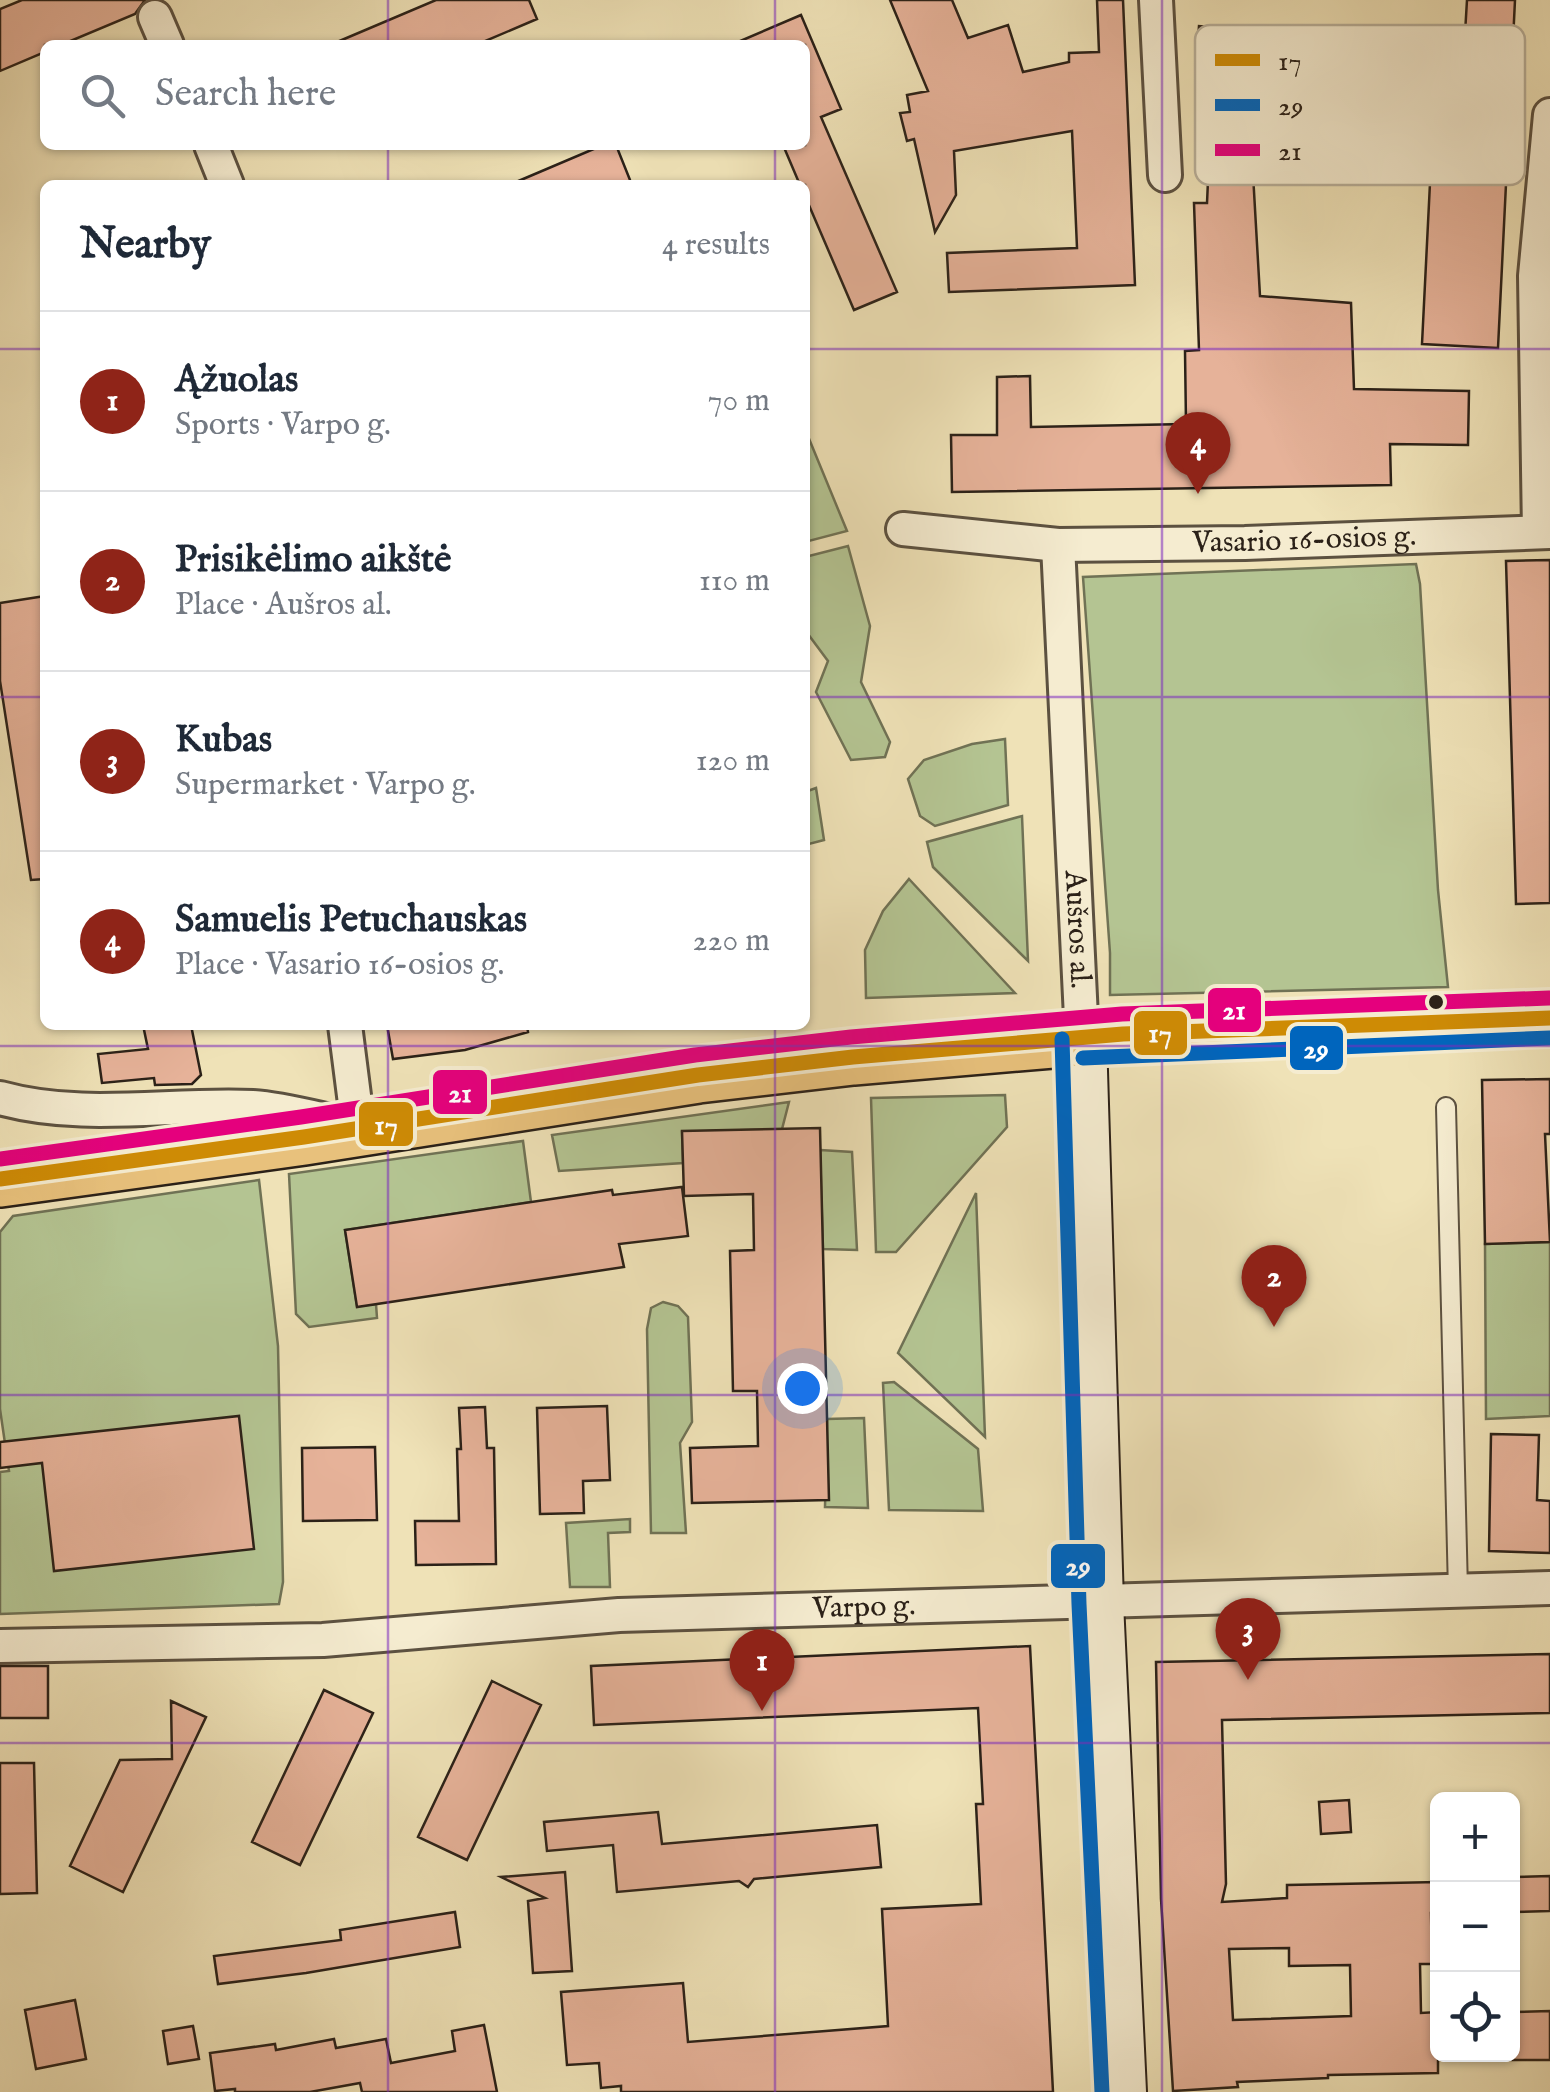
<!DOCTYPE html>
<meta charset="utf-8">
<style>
:root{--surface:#fff;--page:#f2f2f3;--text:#1f2937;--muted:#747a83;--line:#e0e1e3;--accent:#8f2418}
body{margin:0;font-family:"IM FELL English",serif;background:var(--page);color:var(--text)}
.controls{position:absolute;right:30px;bottom:30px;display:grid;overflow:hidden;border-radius:15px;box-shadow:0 2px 8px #0004}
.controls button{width:90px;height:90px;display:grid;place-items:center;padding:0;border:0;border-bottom:2px solid var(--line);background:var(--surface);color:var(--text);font:50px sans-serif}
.you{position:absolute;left:802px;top:1388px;width:35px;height:35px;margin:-25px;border:8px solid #fff;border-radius:50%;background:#1a73e8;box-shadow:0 0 0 15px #1a73e833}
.badge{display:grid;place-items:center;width:65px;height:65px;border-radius:50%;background:var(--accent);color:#fff;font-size:32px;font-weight:700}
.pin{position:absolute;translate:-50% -82px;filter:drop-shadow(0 2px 5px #0008)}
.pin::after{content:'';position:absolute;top:52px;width:35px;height:30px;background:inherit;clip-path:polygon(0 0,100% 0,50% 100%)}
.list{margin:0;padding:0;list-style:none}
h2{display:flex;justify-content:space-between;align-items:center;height:130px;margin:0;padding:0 40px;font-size:42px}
h2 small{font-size:32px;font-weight:400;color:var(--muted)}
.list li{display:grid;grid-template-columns:65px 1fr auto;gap:30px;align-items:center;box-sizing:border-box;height:180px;padding:0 40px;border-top:2px solid var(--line)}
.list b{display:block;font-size:38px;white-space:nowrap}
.list p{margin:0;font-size:32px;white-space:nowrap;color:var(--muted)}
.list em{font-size:32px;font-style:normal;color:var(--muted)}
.icon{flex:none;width:55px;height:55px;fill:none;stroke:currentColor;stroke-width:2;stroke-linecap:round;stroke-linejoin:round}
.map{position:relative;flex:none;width:1550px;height:2092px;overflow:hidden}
.search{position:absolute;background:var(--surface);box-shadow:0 2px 8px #0004;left:40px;top:40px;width:770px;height:110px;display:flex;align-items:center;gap:25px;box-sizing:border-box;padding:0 35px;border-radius:15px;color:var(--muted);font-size:38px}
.panel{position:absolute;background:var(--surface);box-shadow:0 2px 8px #0004;left:40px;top:180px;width:770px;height:850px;border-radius:15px}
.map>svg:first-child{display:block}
</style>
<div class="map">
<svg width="1550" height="2092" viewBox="0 0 1550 2092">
<rect width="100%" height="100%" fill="#efe2b7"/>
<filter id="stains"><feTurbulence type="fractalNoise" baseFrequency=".002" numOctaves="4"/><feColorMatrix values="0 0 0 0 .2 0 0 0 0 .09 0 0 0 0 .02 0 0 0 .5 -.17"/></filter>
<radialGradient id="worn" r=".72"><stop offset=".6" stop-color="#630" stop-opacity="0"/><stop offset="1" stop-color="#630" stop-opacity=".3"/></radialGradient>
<!-- green -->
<path fill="#b4c492" stroke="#707255" stroke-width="2.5" d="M805 429 847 531 805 542Z
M848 546 870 626 861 682 890 742 885 757 851 760 816 692 828 661 805 630V557Z
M1416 564 1420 584 1438 890 1448 987 1110 995V953L1083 577Z
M1005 739 1008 805 935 826 920 816 908 779 924 760 972 744Z
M816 788 824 840 805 845V792Z
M1022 816 1028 961 933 867 927 842Z
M909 879 1015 993 866 998 865 950 883 911Z
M1005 1095 1007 1127 896 1252H876L871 1098Z
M789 1102 782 1129 682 1132 683 1163 559 1171 552 1135Z
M523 1141 531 1202 345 1230 357 1306 376 1304 377 1318 309 1327 296 1314 289 1174Z
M820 1150 852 1152 857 1250 823 1249Z
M259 1180 278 1346 283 1582 279 1604 0 1614V1472L9 1471 0 1409V1232L13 1216Z
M976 1193 985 1437 898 1353Z
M1550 1242V1416L1486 1419 1485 1244Z
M663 1302 678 1306 688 1317 692 1422 680 1443 686 1533H651L647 1329 651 1308Z
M894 1382 978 1449 983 1511 889 1510 883 1383Z
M864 1418 868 1508 825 1507 827 1419Z
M630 1519V1532L608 1533 610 1587H570L566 1523Z"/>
<!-- building -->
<path fill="#e6b299" stroke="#2b2118" stroke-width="2.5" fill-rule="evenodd" d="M22 0H145L135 14 61 45H45V52L0 71V9Z
M436 0H529L537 19 476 45H330Z
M890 0H952L968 38 1008 25 1023 72 1069 62V53L1099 52 1097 0H1123L1135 285 949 292 947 253 1077 248 1072 131 954 151 956 195 935 232 914 139 907 141 900 113 910 112 907 95 928 91Z
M1467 0H1515L1498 348 1422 344 1430 183 1253 174 1260 296 1351 303 1354 389 1469 391 1468 445 1390 444 1391 485 952 492 951 435H997V377L1030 376 1031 427 1186 424 1185 351 1199 350 1194 203H1207L1213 69 1196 68 1199 26 1248 30 1245 91 1461 101Z
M801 15 841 109 821 117 897 292 854 310 805 196V185H800L783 145H805V45H731Z
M603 145H616L632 185H509Z
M1550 560V903L1516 904 1506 561Z
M45 596V879L31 880 0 681V603Z
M143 1025H191L201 1075 192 1084 155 1085 154 1078 102 1083 98 1054 148 1049Z
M387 1025H527L528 1032 465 1050 393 1059Z
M1550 1079V1134H1545L1550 1242 1485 1244 1482 1080Z
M820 1128 829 1500 692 1503 690 1448 758 1446 757 1391H733L730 1251 754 1250 753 1194 684 1196 682 1131Z
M682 1187 688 1236 619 1244 624 1267 357 1307 345 1230 612 1190 613 1195Z
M607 1406 610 1480 583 1481 584 1513 540 1514 537 1408Z
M485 1407 487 1448H494L496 1564 416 1565 415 1521H459L457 1449H461L459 1408Z
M239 1416 254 1549 54 1571 42 1463 0 1468V1442Z
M1491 1434 1539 1435 1537 1500 1550 1501V1553L1489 1551Z
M375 1447 377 1520 303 1521 302 1448Z
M1030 1646 1053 2092H621V2086L601 2088 599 2063 567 2065 561 1992 683 1983 688 2042 888 2026 882 1909 981 1904 976 1804H983L978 1708 594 1725 591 1666Z
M1550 1654V1713L1222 1720 1226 1884 1222 1902 1287 1898V1885L1438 1882V1913H1431L1432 1964H1420L1421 2013 1438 2012V2073L1328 2075V2078L1237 2082 1238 2087 1173 2091 1161 1899 1156 1662ZM1289 1948V1966L1350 1965 1351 2016 1233 2020 1229 1949Z
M0 1666H48V1718H0Z
M492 1681 541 1705 467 1860 418 1837Z
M324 1690 373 1713 300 1865 252 1842Z
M171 1701 206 1717 123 1892 70 1866 120 1760 172 1759Z
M0 1763H34L37 1893 0 1894Z
M1349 1800 1351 1832 1321 1834 1319 1802Z
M658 1812 662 1844 877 1825 881 1867 754 1879 748 1887 739 1881 617 1892 613 1845 547 1851 544 1822Z
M565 1872 572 1971 533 1973 528 1901 545 1898 501 1877Z
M1550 1876V1911L1512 1912V1877Z
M455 1912 460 1947 306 1973 218 1984 214 1956 341 1940 340 1930Z
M75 2000 86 2059 36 2069 25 2010Z
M1550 2011V2060H1512V2012Z
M484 2025 497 2092H362L360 2083 310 2092H235V2089L215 2091 210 2053 275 2044 276 2050 334 2039 336 2048 386 2039 391 2063 455 2051 452 2031Z
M193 2026 199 2059 168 2064 163 2031Z"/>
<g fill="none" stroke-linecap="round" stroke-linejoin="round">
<defs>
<path id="lane" d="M1446 1107 1458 1591"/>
<g id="street">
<path d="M1156 0 1165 175"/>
<path d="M155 17 167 45"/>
<path d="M211 145 227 185"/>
<path id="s1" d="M903 529 1058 545 1245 543 1550 532"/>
<path d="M1539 532 1535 276 1550 115"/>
<path id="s2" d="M1058 545 1082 1038"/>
<path d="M0 1098C83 1121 168 1103 253 1107 287 1109 324 1121 358 1127L345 1025"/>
<path id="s3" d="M0 1646 323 1640 619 1615 1550 1588"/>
</g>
<path id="secondary" d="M1082 1038 1099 1603 1122 2092"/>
<path id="highway" d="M0 1179 304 1137 698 1075 853 1057 1123 1034 1550 1018"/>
</defs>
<!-- lane casing -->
<use href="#lane" stroke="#5c5140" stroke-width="22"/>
<!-- street casing -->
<use href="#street" stroke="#5c5140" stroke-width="38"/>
<!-- secondary casing -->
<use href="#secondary" stroke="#2b2118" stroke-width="52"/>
<!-- highway casing -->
<use href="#highway" stroke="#2b2118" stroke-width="60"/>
<!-- lane -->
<use href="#lane" stroke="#f5ecd0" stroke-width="18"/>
<!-- street -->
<use href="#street" stroke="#f5ecd0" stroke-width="32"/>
<!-- secondary -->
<use href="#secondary" stroke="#f5ecd0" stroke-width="48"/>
<!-- highway -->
<use href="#highway" stroke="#e8c17c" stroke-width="55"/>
<defs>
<path id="bus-1" d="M0 1179 304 1137 698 1075 853 1057 1123 1034 1550 1018"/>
<path id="bus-2" d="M1062 1039 1079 1604 1102 2092
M1083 1058 1550 1038"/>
<path id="bus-3" d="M0 1159 301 1117 695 1055 851 1037 1122 1014 1549 998"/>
</defs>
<!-- bus-1 casing -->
<use href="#bus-1" stroke="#f5ecd0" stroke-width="22"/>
<!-- bus-2 casing -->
<use href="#bus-2" stroke="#f5ecd0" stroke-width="22"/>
<!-- bus-3 casing -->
<use href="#bus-3" stroke="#f5ecd0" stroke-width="22"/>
<!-- bus-1 -->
<use href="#bus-1" stroke="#ce8b05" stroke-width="15"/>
<!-- bus-2 -->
<use href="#bus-2" stroke="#0065bd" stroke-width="15"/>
<!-- bus-3 -->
<use href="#bus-3" stroke="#e5007d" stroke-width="15"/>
</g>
<!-- grid -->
<path fill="none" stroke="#7b2cbf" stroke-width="2.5" stroke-opacity="0.55" d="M388 0V45M775 0V45M1162 0V2092M388 145V185M775 145V185M0 349H45M805 349H1550M0 697H45M805 697H1550M388 1025V2092M775 1025V2092M0 1046H1550M0 1395H1550M0 1743H1550"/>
<!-- markers -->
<circle fill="#2b2118" stroke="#f5ecd0" stroke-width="4" cx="1436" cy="1002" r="9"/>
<g text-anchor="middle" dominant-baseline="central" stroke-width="8" stroke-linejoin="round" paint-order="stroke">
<!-- street labels -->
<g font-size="30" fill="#2b2118" stroke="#f5ecd0">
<text stroke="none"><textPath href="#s1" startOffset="402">Vasario 16-osios g.</textPath></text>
<text stroke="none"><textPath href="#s2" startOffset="385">Aušros al.</textPath></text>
<text stroke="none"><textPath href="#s3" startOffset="865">Varpo g.</textPath></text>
</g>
</g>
<!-- legend -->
<rect x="1195" y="25" width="330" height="160" rx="15" fill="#f5ecd0" stroke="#b8af99" stroke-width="2.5"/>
<rect x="1215" y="54" width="45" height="12" fill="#ce8b05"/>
<rect x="1215" y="99" width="45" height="12" fill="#0065bd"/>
<rect x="1215" y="144" width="45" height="12" fill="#e5007d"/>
<g font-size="28" fill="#2b2118">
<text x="1278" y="70">17</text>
<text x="1278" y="115">29</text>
<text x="1278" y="160">21</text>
</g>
<g stroke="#f5ecd0" stroke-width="4">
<rect x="1206" y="986" width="57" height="48" rx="10" fill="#e5007d"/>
<rect x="1132" y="1009" width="57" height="48" rx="10" fill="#ce8b05"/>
<rect x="1288" y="1024" width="57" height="48" rx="10" fill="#0065bd"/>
<rect x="431" y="1068" width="58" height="48" rx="10" fill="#e5007d"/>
<rect x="357" y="1100" width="58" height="48" rx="10" fill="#ce8b05"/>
<rect x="1049" y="1542" width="58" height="48" rx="10" fill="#0065bd"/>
</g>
<g font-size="28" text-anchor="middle" font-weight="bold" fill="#fff">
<text x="1234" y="1019">21</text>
<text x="1160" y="1042">17</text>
<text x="1316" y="1058">29</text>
<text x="460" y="1102">21</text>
<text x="386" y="1134">17</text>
<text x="1078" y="1575">29</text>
</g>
<rect width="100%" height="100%" filter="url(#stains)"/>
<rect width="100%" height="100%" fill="url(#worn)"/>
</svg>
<div class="controls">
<button>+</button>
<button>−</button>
<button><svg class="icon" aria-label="locate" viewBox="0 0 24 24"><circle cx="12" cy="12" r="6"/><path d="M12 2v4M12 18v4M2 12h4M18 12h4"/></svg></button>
</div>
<div class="you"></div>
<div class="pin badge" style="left:762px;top:1711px">1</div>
<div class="pin badge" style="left:1274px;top:1327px">2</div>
<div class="pin badge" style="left:1248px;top:1680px">3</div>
<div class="pin badge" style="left:1198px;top:494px">4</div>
<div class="search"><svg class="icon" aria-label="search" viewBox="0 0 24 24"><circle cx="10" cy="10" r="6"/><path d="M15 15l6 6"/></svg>Search here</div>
<section class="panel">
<h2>Nearby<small>4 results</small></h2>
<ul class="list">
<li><span class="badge">1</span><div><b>Ąžuolas</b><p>Sports · Varpo g.</p></div><em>70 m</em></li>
<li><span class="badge">2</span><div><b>Prisikėlimo aikštė</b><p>Place · Aušros al.</p></div><em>110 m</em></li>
<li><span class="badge">3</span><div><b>Kubas</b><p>Supermarket · Varpo g.</p></div><em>120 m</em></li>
<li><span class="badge">4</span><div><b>Samuelis Petuchauskas</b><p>Place · Vasario 16-osios g.</p></div><em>220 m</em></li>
</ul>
</section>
</div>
